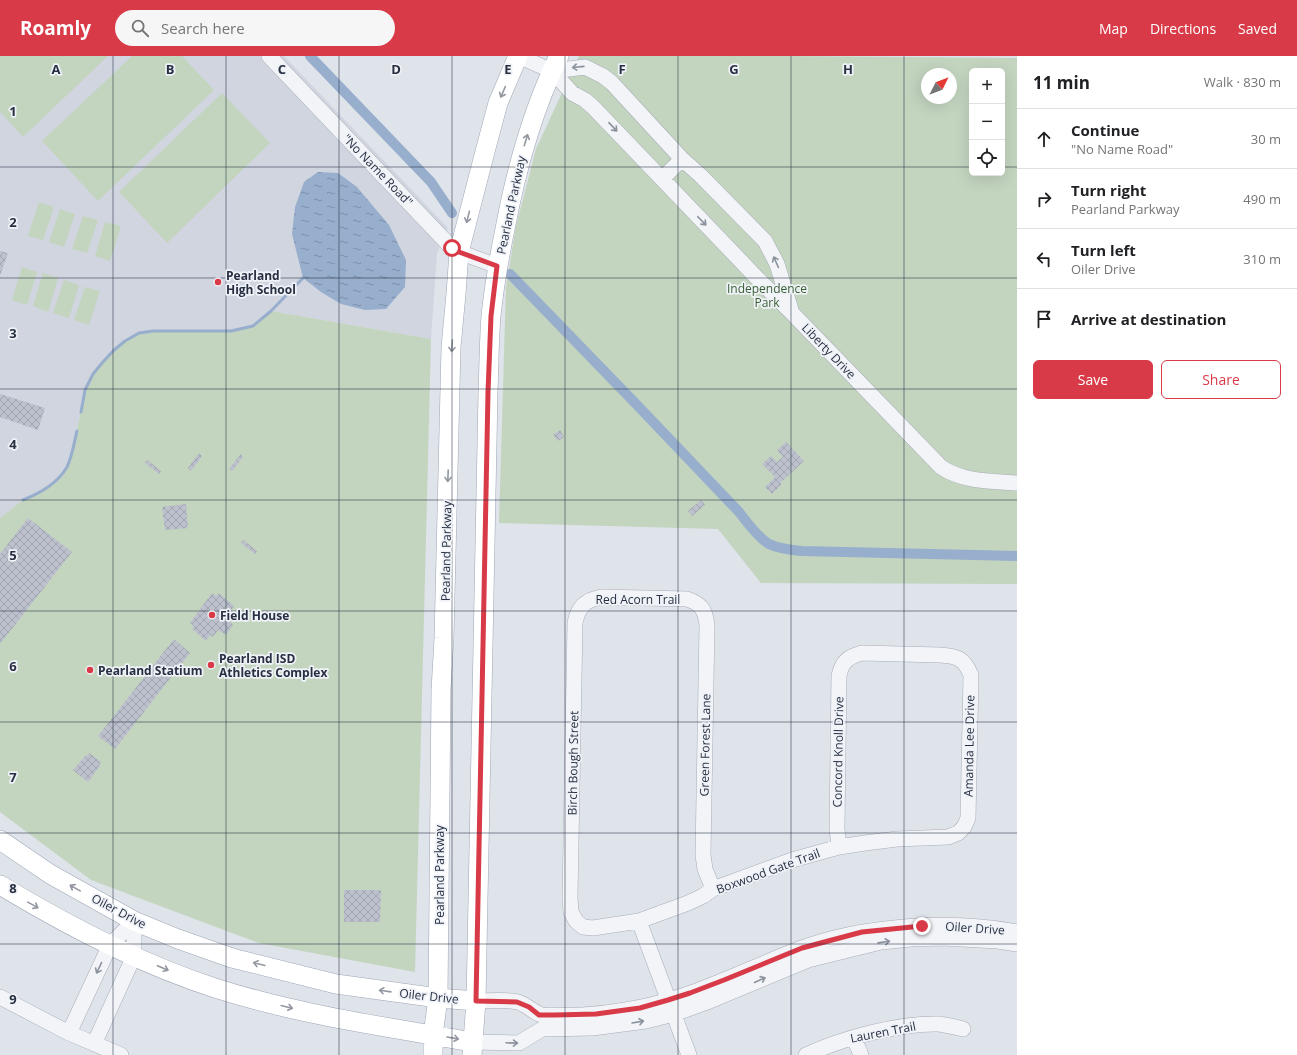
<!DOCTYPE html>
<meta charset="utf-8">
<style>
:root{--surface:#fff;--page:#f6f6f6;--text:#202124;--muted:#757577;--line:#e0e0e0;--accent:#d93a48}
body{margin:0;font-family:"Open Sans",sans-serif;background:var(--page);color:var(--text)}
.controls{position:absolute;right:12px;top:12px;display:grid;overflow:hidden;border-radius:6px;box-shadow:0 4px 16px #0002}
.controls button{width:36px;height:36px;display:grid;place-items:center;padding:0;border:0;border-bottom:1px solid var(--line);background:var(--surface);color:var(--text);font:20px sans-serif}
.compass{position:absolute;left:921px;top:12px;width:36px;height:36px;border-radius:50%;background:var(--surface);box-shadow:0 4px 16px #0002;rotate:48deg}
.stop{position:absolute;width:12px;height:12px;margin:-9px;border:3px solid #d93a48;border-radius:50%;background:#fff}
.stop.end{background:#d93a48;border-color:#fff;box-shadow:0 1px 4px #0008}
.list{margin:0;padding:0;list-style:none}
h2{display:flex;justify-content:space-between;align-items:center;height:52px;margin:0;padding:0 16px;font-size:17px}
h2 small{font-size:13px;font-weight:400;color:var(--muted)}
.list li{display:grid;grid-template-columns:26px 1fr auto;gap:12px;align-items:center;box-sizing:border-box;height:60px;padding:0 16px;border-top:1px solid var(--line)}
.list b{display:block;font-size:15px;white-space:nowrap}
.list p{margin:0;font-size:13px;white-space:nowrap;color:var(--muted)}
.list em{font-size:13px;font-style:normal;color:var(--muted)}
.actions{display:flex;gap:8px;padding:12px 16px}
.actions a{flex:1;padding:9px 0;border:1px solid var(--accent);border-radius:6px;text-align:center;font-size:14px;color:var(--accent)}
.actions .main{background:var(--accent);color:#fff}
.icon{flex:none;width:22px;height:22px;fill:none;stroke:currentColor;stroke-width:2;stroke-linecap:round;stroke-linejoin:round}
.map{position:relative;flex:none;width:1017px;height:999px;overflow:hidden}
header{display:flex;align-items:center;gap:24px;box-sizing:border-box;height:56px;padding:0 20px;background:var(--accent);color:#fff}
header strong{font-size:19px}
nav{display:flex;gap:22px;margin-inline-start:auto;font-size:14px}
.search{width:280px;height:36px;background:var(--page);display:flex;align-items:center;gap:10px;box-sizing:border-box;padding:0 14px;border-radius:22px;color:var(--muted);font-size:15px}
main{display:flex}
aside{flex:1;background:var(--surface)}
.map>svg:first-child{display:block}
</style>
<header>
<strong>Roamly</strong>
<div class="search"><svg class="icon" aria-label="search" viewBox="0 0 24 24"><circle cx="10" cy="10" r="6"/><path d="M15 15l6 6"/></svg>Search here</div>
<nav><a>Map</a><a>Directions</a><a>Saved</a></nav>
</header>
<main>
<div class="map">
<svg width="1017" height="999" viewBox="0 0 1017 999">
<defs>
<pattern id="water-ripples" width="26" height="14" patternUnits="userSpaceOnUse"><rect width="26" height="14" fill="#97aecd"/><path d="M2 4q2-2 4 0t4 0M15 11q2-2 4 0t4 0" fill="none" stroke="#7b8ea8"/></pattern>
<pattern id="building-cross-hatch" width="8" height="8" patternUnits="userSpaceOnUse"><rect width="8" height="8" fill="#bcc1cd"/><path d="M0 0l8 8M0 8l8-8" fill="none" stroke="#a2a6b1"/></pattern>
</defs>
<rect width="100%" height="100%" fill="#dfe3ea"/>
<!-- built -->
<path fill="#d1d5df" d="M0 0H284L448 172 437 197 431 283 271 255 253 270 231 275H153L139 277 113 294 102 307 93 318 85 334 73 394 66 412 53 428 41 436 23 444 0 462Z"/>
<!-- green -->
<path fill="#c3d4bf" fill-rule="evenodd" d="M0 0H108L23 81 0 56Z
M132 0H182L214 34 98 145 42 85Z
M579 0H785L1017 2V528L761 527 718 473 499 467 506 231 516 170 536 93ZM972 15H1002V117H972ZM927 18H951V42H927Z
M222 37 270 87 167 187 119 136Z
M39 146 54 151 43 184 28 180Z
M60 153 75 158 64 191 49 186Z
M83 160 98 164 87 197 72 193Z
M105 166 121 170 110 205 95 200Z
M22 211 37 216 27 249 12 244Z
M43 217 58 222 48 256 33 250Z
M64 224 79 229 69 262 53 257Z
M85 231 100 235 89 269 74 264Z
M271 255 431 283 415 916 259 887 91 824 0 756V462L23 444 41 436 53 428 66 412 73 394 85 334 93 318 102 307 113 295 125 285 139 277 153 275H231L253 270Z"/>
<!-- water -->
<path fill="url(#water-ripples)" d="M318 116 338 117 357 131 389 169 406 204 405 231 386 253 365 254 341 248 321 236 303 222 292 178 295 151 304 126Z"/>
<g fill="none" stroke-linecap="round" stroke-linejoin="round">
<!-- stream -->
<path stroke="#97aecd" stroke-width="3" d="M81 356 85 334 93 318 102 307 113 295 125 285 139 277 153 275H231L253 270 271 255 303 222
M23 444C40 437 57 428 67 411 72 401 74 387 77 375"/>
<!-- canal -->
<path stroke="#97aecd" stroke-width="10" d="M310 0 431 126 452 157
M510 218 638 350 739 456C747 466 758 482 769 488 779 493 791 494 802 495L1017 500"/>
</g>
<!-- building -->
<path fill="url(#building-cross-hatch)" d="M0 195 8 197 0 220Z
M0 338 45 352 38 374 0 361Z
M560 374 564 381 558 385 553 379Z
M786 386 804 405 780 427 782 428 772 438 765 431 775 421 762 408 771 400 777 406 783 401 777 394Z
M199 397 202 400 191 415 188 412Z
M241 398 243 401 232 415 229 413Z
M147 404 161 415 159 418 145 407Z
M701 444 705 449 692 460 688 455Z
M186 448 188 472 165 474 162 451Z
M28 462 72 496 0 588V498Z
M243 484 257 495 255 498 241 487Z
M212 537 216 540 219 537 234 550 231 554 233 556 227 563 233 569 226 579 218 574 213 581 210 579 206 585 192 573 194 570 190 567Z
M174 583 190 597 115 693 98 680Z
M89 697 101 706 99 709 100 710 88 726 73 714 86 699 87 700Z
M344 834H381L380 866H344Z"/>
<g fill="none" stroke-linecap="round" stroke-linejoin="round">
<defs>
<path id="minor" d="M269 0 452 192 459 196 497 210
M518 0 552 15 572 37 585 44 593 51 759 224 792 257 941 411C963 426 991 425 1017 427
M552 15 585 11 603 20 612 27 682 103 701 120 765 185 777 208 791 254
M662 123 682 103
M713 833 705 813 703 799 707 569C705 554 702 548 687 543L601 541C585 544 578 551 575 567L570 841 571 856 576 865 583 871 593 872 639 865 688 847 703 840 713 833 792 804 839 791 865 787 897 783 948 781 958 777 964 771 968 762 971 619C964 602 957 600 940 599L862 597C848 601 842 605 839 620L837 773 839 791
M639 865 689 999
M0 941 69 977 121 999
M476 945C488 945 506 943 518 946 527 949 532 955 539 958 542 960 547 959 551 959 581 961 611 957 641 951 696 940 747 913 799 893 862 869 951 863 1017 876
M69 977 110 889 134 865V900L94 988
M854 982 861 999
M473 986 519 987 542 973 592 972 646 965 674 958 707 946 808 904 881 886 911 883 943 882 998 885 1017 888
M806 999C843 982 898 967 939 968 947 969 955 971 963 973"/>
<path id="major" d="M0 784 50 818 134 865 178 883 232 902 336 928 438 942 476 945
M0 829C68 870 140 908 215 932 299 959 387 971 473 986
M433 999V979L438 942 441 634 444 582 451 291 456 238 459 196 487 88 498 47 518 0
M472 999 476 945 488 336C489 311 489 286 491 260 494 231 499 202 505 173 516 114 532 55 559 0"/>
</defs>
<!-- minor casing -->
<use href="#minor" stroke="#a8adb8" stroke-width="16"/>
<!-- major casing -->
<use href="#major" stroke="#9da6b6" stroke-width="20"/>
<!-- minor -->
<use href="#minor" stroke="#f2f4f8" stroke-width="15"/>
<!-- major -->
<use href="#major" stroke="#fff" stroke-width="19"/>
</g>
<!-- one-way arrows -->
<defs><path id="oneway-shaft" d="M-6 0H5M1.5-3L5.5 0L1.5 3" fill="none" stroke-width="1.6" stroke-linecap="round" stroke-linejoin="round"/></defs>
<g stroke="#8c929d">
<use href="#oneway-shaft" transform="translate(578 11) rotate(174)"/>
<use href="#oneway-shaft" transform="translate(613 71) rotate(47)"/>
<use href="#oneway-shaft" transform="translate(702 165) rotate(46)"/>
<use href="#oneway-shaft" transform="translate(776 206) rotate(-114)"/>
<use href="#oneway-shaft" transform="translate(884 886) rotate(-8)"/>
<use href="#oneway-shaft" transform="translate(99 912) rotate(115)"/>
<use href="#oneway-shaft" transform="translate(760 924) rotate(-24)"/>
<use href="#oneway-shaft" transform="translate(638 966) rotate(-10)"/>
<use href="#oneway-shaft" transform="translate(512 987) rotate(2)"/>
</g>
<g stroke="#9397a0">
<use href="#oneway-shaft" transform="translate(503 36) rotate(113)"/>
<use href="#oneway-shaft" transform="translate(526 84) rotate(-73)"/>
<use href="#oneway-shaft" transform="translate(468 161) rotate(104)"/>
<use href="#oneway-shaft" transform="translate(452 290) rotate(93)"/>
<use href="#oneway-shaft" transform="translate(448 420) rotate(92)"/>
<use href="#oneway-shaft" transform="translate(75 832) rotate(-151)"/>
<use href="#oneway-shaft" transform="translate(33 849) rotate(29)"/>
<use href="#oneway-shaft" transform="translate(259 908) rotate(-166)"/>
<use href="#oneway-shaft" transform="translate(163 912) rotate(23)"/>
<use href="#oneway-shaft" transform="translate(385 935) rotate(-172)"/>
<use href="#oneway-shaft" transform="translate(287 951) rotate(14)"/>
<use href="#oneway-shaft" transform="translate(453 982) rotate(10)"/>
</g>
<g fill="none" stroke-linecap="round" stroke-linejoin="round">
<!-- route -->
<path stroke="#d93a48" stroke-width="5" d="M452 192 459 196 497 210 491 260 488 336 476 945 517 946 529 951 539 959H555L596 958 640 952 668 944 690 937 724 924 802 892 862 876 922 870"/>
</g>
<!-- grid -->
<path fill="none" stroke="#272f42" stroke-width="1" stroke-opacity="0.55" d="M113 0V999M226 0V999M339 0V999M452 0V999M565 0V999M678 0V999M791 0V999M904 0V999M0 111H972M1002 111H1017M0 222H1017M0 333H1017M0 444H1017M0 555H1017M0 666H1017M0 777H1017M0 888H1017"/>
<!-- markers -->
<g fill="#d93a48" stroke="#eff2f7" stroke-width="1.5">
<circle cx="218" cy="226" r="4"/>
<circle cx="212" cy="559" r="4"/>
<circle cx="211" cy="609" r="4"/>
<circle cx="90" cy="614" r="4"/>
</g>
<g text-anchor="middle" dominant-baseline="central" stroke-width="3.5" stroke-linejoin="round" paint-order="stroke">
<!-- street labels -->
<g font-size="12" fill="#272f42" stroke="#eff2f7">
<text transform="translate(378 114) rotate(46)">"No Name Road"</text>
<text transform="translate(511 149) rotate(-78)">Pearland Parkway</text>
<text transform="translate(829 295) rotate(46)">Liberty Drive</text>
<text transform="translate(446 495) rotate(-89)">Pearland Parkway</text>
<text x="638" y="543">Red Acorn Trail</text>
<text transform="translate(705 689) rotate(-89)">Green Forest Lane</text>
<text transform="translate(969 690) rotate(-89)">Amanda Lee Drive</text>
<text transform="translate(838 696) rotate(-89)">Concord Knoll Drive</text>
<text transform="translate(573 707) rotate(-89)">Birch Bough Street</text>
<text transform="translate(768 815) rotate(-20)">Boxwood Gate Trail</text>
<text transform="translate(439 819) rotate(-90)">Pearland Parkway</text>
<text transform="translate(119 855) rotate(28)">Oiler Drive</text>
<text transform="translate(975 872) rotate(4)">Oiler Drive</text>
<text transform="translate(429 940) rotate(6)">Oiler Drive</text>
<text transform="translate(883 976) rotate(-11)">Lauren Trail</text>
</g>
<!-- poi labels -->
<g font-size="12" font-weight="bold" fill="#272f42" stroke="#eff2f7" text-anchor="start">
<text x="226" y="219">Pearland<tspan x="226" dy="14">High School</tspan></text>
<text x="220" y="559">Field House</text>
<text x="219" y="602">Pearland ISD<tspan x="219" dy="14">Athletics Complex</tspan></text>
<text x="98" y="614">Pearland Statium</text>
</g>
<!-- park labels -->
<g font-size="12" fill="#385f33" stroke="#eff2f7">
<text x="767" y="232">Independence<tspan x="767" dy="14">Park</tspan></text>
</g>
</g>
<g font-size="13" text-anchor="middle" font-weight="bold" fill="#272f42" stroke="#eff2f7" stroke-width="3.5" stroke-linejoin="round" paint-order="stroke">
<text x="56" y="18">A</text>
<text x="170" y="18">B</text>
<text x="282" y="18">C</text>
<text x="396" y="18">D</text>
<text x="508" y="18">E</text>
<text x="622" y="18">F</text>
<text x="734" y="18">G</text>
<text x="848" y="18">H</text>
<text x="13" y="60">1</text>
<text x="13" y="171">2</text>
<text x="13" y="282">3</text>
<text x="13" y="393">4</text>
<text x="13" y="504">5</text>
<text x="13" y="615">6</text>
<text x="13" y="726">7</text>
<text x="13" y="837">8</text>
<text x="13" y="948">9</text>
</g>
</svg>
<div class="controls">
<button>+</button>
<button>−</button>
<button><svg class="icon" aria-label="locate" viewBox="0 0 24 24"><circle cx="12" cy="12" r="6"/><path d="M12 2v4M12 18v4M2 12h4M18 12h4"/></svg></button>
</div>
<svg class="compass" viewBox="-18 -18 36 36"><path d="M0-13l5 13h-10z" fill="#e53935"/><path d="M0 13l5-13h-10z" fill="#757577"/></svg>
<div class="stop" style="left:452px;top:192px"></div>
<div class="stop end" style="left:922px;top:870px"></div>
</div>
<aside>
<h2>11 min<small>Walk · 830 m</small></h2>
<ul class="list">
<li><svg class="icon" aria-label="ahead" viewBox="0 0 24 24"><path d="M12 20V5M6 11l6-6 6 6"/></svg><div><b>Continue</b><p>&quot;No Name Road&quot;</p></div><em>30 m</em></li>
<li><svg class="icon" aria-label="right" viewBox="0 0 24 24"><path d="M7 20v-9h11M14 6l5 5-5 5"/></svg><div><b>Turn right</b><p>Pearland Parkway</p></div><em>490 m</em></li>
<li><svg class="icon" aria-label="left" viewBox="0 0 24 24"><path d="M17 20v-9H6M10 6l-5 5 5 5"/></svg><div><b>Turn left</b><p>Oiler Drive</p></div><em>310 m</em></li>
<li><svg class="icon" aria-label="arrive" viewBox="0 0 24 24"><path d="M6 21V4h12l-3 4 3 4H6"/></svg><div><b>Arrive at destination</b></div></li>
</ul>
<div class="actions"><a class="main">Save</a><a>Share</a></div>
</aside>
</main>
